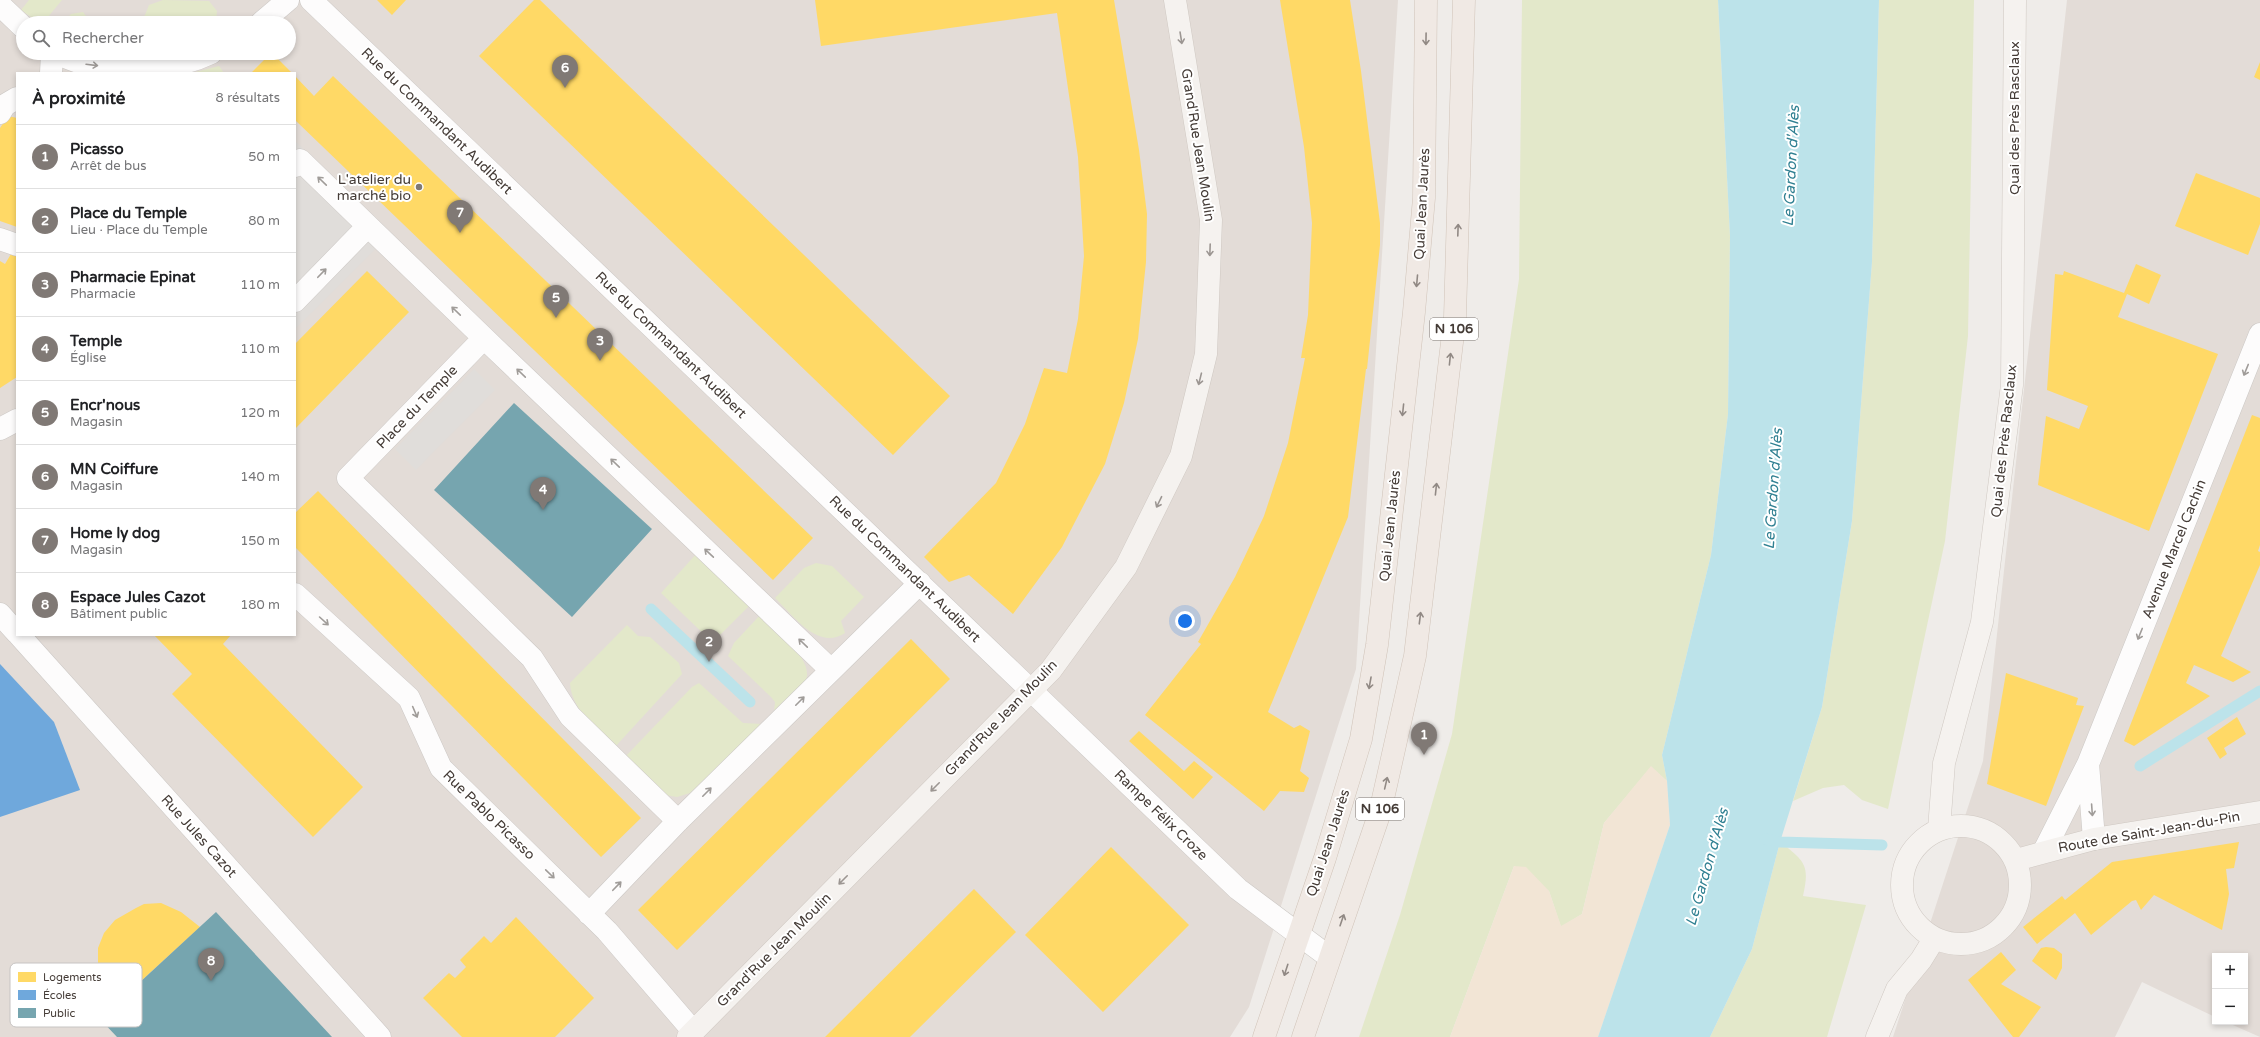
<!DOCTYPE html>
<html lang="fr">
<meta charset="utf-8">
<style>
:root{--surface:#fff;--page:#f6f6f6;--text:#202124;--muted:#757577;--line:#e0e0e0;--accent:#807975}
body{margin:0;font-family:"Varela Round",sans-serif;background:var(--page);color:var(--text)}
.controls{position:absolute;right:12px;bottom:12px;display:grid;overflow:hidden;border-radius:0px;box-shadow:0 2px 6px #0003}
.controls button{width:36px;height:36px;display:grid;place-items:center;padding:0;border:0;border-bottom:1px solid var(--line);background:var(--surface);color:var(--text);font:20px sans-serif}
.you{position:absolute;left:1185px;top:621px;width:14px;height:14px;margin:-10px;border:3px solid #fff;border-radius:50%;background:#1a73e8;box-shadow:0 0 0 6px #1a73e833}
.badge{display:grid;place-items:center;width:26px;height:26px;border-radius:50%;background:var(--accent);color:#fff;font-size:13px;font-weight:700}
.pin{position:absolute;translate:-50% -33px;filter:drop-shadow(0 1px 2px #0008)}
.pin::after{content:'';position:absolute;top:21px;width:14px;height:12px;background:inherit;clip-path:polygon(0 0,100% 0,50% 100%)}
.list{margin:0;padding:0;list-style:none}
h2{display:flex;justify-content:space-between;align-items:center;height:52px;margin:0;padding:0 16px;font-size:17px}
h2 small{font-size:13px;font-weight:400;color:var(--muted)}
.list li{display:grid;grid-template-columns:26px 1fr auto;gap:12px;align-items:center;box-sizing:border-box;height:64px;padding:0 16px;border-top:1px solid var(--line)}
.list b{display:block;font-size:15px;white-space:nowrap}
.list p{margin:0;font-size:13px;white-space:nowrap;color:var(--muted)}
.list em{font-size:13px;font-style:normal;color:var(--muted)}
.icon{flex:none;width:22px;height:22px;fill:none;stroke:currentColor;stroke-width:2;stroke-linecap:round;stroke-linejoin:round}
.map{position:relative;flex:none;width:2260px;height:1037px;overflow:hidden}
.search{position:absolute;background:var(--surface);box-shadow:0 2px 6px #0003;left:16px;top:16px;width:280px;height:44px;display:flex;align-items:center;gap:10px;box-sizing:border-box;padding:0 14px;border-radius:22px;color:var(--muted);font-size:15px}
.panel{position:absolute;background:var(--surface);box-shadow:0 2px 6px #0003;left:16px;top:72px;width:280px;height:564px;border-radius:0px}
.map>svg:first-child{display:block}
</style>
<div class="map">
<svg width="2260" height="1037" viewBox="0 0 2260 1037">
<rect width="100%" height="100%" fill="#efece9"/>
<!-- residential -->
<path fill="#e3dcd7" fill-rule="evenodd" d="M0 0H1398L1356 669 1249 1007 1230 1037H0ZM23 23H289V53H23ZM17 73H295V635H17Z
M2067 0H2260V1037L2226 1022H2245V956H2215V1017L2142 982 2115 1037H1893L1983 761Z"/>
<!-- green -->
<path fill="#e3e8ca" d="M29 0H62L48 17 40 23 21 10Z
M163 0 209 1 217 11 216 23H138L145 15 149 5Z
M1522 0H1718L1730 236 1728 414 1711 555 1662 755 1667 781 1651 767 1604 823 1582 914 1561 927 1549 891 1514 866 1450 1037H1359L1400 915 1452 734 1519 279Z
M1879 0H1974L1968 336 1945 541 1888 809 1862 800 1844 785 1823 788 1793 801 1822 707 1852 521 1872 262Z
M83 12 91 23H63L71 14Z
M219 66 224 73H192Z
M698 552 751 604 721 634 710 640 661 593Z
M816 563 832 566 864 597 841 621 845 633C818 651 794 616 775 598L804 568Z
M762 613C774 626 817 663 805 681 798 692 783 702 774 711L775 702 771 697 728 656 734 643Z
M627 625 638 636 650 637 679 663 682 674 614 748C598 730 571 709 570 683Z
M699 683 743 723 762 724 690 793 677 797 665 795 624 758 692 687Z
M1780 842C1805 861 1810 865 1803 896L1866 905 1827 1037H1710L1752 949Z"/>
<!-- sand -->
<path fill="#f2e5d5" d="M1651 766 1667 781 1670 825 1598 1037H1450L1514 866 1526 867 1549 891 1561 926 1582 914 1604 823Z"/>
<!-- parking -->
<path fill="#e0ddda" d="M295 141 391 234 295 329Z
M474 369 495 390 416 470 395 449Z"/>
<!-- water -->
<path fill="#bce3ea" d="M1718 0H1879L1872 262 1852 521 1822 707 1780 842 1752 949 1710 1037H1598L1670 825 1667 781 1662 755 1711 555 1728 414 1730 236Z"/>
<!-- homes -->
<path fill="#ffd966" d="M377 0H406L392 15Z
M534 0H540L950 396 893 455 479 56Z
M815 0H1114L1139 150 1147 214 1146 262 1138 339 1124 403 1105 464 1062 547 1013 614 969 575 949 582 924 557 996 483 1025 424 1044 368 1067 373 1078 319 1084 256 1078 157 1057 13 821 46Z
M1280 0H1350L1361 71 1380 223V245L1367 369H1366L1348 517 1268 712 1294 728 1300 725 1310 731 1300 771 1309 778 1304 792 1280 791 1264 811 1145 715 1201 644 1198 642 1235 577 1264 516 1288 443 1305 358H1301L1308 315 1312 223 1304 147Z
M271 53H272L292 73H251Z
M2260 62V80L2254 77Z
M295 76 314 96 333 76 813 538 773 580 295 120Z
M8 116 17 118V227L0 221V128Z
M2196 173 2260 198V224L2248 255 2175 226Z
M11 254 17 256V377L0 388V261L5 264Z
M2136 264 2161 275 2149 304 2127 294 2118 317 2218 354 2149 531 2038 485 2046 416 2079 429 2088 406 2047 390 2055 274 2063 275 2064 271 2124 293Z
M367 271 409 312 295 429V344Z
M2252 415 2260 418V545L2258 551 2260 552V565L2221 656 2251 672 2233 682 2194 665 2186 683 2210 696 2134 746 2124 741Z
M318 491 641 818 601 857 295 547V513Z
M154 635H231L223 644 363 787 313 837 172 694 192 674Z
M911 639 950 679 677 950 638 910Z
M2006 673 2078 698 2076 705 2084 706 2046 806 1987 784Z
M2237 717 2246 734 2224 748 2227 754 2220 759 2207 738Z
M1139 731 1184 771 1194 761 1213 777 1193 799 1129 741Z
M2239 842 2234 868 2226 869 2229 894 2222 930 2154 895 2141 910 2136 900 2132 901 2091 935 2075 913 2037 944 2023 927 2062 896 2065 900 2112 862Z
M1111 847 1189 925 1103 1012 1025 935Z
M974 889 1016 932 910 1037H825Z
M161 903 181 912 200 927 117 1003 105 983 98 965V948L104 933 115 920 136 908 144 904Z
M516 917 594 998 555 1037H462L423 998 449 973 455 978 466 967 460 960 484 936 491 943Z
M2046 947 2054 948 2062 954V968L2056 980 2032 961 2041 948Z
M2001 952 2016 970 2001 984 2041 1007 2019 1037H2013L1968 980Z"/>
<!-- schools -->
<path fill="#6fa8dc" d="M0 664 54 722 80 790 0 817Z"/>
<!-- public -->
<path fill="#76a5af" d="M514 403 652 529 572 617 434 490Z
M216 912 294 996 332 1037H117L100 1019Z"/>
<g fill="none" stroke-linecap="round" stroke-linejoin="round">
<!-- stream -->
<path stroke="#bce3ea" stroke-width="11" d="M651 609 750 702
M2140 766 2260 691
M1765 839 1780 842 1882 845"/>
<defs>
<path id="street" d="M311 0 1238 889 1329 957
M0 5 23 27
M261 23 288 0
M55 53C65 57 74 61 84 64 122 75 176 70 211 53
M51 73 52 53
M0 113 5 105 17 98
M295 166 300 160 368 226 295 301
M368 226 484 338
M0 239 17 245
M0 429 17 420
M295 594 409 698 441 768 607 931 693 1031
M0 614 17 633
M19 635 380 1037
M678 821 570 716 532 658 348 478 484 338 831 670
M2094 839 2088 764 2260 334
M2044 851 2088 764
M589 914 678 821 920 583"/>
<path id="secondary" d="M1902 885a59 59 0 1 1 118 0a59 59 0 1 1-118 0Z
M1939 829 1944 763 1982 622 2012 385 2015 0
M2016 860 2094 839 2260 812
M688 1037 1051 670 1126 567 1181 456 1206 354 1211 220 1175 0
M1877 1037 1897 989 1921 960 1934 939"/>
<path id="primary" d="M1264 1037 1325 858 1361 739 1377 645 1414 312 1424 198 1426 0
M1303 1037 1380 812 1415 656 1455 317 1464 0"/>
</defs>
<!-- street casing -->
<use href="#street" stroke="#ccc8c5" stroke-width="23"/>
<!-- secondary casing -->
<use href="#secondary" stroke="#cfc8c2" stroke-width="23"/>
<!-- primary casing -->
<use href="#primary" stroke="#d0c3b8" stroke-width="23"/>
<!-- street -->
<use href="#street" stroke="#fdfcfc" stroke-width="22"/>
<!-- secondary -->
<use href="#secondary" stroke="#f5f2ef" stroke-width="22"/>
<!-- primary -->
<use href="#primary" stroke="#f0e9e4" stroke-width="22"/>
</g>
<!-- one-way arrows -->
<defs><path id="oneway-shaft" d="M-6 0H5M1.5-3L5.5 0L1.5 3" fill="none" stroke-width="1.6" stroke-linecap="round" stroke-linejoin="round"/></defs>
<g stroke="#9c9692">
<use href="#oneway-shaft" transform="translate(1181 38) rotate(81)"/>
<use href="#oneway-shaft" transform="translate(1210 250) rotate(92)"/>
<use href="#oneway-shaft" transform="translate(1200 379) rotate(104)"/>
<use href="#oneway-shaft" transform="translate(1159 502) rotate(116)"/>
<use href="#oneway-shaft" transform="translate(935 787) rotate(135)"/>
<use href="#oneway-shaft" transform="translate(843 880) rotate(135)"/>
</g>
<g stroke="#918984">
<use href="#oneway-shaft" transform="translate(1426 39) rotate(91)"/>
<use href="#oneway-shaft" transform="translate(1458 230) rotate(-88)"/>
<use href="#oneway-shaft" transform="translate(1417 281) rotate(95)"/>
<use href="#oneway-shaft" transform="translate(1450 359) rotate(-84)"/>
<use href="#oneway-shaft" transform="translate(1403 410) rotate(96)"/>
<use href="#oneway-shaft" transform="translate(1436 489) rotate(-84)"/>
<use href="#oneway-shaft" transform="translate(1420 618) rotate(-83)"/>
<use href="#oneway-shaft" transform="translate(1370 683) rotate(100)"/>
<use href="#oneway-shaft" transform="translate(1386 783) rotate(-77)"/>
<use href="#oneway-shaft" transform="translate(1342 920) rotate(-71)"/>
<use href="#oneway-shaft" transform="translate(1286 970) rotate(108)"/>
</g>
<g stroke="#a09c99">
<use href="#oneway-shaft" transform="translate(92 65) rotate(7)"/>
<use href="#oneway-shaft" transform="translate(322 181) rotate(-136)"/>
<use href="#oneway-shaft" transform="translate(322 273) rotate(-46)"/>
<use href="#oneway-shaft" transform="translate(456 311) rotate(-136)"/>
<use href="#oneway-shaft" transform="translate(2246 370) rotate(112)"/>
<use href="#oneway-shaft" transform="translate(521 373) rotate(-136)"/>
<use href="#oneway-shaft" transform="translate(615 463) rotate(-136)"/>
<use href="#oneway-shaft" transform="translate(709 553) rotate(-137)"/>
<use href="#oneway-shaft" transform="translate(324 621) rotate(42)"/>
<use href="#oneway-shaft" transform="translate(2140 634) rotate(112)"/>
<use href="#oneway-shaft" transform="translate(803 643) rotate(-136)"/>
<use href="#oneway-shaft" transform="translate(800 701) rotate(-45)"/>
<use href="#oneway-shaft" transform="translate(415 712) rotate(67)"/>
<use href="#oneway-shaft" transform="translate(707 792) rotate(-45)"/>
<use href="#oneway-shaft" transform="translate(2092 810) rotate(86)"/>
<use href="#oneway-shaft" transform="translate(550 874) rotate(44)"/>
<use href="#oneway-shaft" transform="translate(617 886) rotate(-46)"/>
</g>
<!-- markers -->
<circle fill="#807975" stroke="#fff" stroke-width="1.5" cx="419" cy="187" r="4"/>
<g text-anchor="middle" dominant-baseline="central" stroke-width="4" stroke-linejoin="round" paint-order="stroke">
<!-- shield labels -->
<g fill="#fff" stroke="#7c7672" stroke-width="1">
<rect x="1430" y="318" width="48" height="22" rx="3"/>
<rect x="1356" y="798" width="48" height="22" rx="3"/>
</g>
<g font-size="13" font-weight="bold" fill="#443b36">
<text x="1454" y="329">N 106</text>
<text x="1380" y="809">N 106</text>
</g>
<!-- street labels -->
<g font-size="14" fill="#443b36" stroke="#fff">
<text transform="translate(2014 118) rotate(-90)">Quai des Près Rasclaux</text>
<text transform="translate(437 121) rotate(44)">Rue du Commandant Audibert</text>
<text transform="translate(1198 145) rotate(81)">Grand'Rue Jean Moulin</text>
<text transform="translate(1422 204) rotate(-87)">Quai Jean Jaurès</text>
<text transform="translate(671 345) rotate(44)">Rue du Commandant Audibert</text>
<text transform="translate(417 407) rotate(-46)">Place du Temple</text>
<text transform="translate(2004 441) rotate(-84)">Quai des Près Rasclaux</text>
<text transform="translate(1390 526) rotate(-84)">Quai Jean Jaurès</text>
<text transform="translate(2174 549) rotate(-68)">Avenue Marcel Cachin</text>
<text transform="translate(905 569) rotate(44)">Rue du Commandant Audibert</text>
<text transform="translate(1001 718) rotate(-46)">Grand'Rue Jean Moulin</text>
<text transform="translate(489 815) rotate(44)">Rue Pablo Picasso</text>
<text transform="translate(1161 815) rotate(44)">Rampe Félix Croze</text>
<text transform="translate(2149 832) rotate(-10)">Route de Saint-Jean-du-Pin</text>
<text transform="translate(199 836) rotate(48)">Rue Jules Cazot</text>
<text transform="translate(1328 843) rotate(-72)">Quai Jean Jaurès</text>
<text transform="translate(774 950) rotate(-45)">Grand'Rue Jean Moulin</text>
</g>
<!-- poi labels -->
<g font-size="14" fill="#443b36" stroke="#fff" text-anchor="end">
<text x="411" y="179">L'atelier du<tspan x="411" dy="16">marché bio</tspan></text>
</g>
<!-- water labels -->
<g font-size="15" font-style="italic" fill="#308092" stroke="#fff">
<text transform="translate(1791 166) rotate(-87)">Le Gardon d'Alès</text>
<text transform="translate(1773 489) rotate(-86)">Le Gardon d'Alès</text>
<text transform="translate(1707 867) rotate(-74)">Le Gardon d'Alès</text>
</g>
</g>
<!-- legend -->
<rect x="10" y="963" width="132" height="64" rx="6" fill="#fff" stroke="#c7c4c3" stroke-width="1"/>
<rect x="18" y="972" width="18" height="10" fill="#ffd966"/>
<rect x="18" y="990" width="18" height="10" fill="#6fa8dc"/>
<rect x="18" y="1008" width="18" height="10" fill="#76a5af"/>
<g font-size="11" fill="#443b36">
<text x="43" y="981">Logements</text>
<text x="43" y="999">Écoles</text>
<text x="43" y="1017">Public</text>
</g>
</svg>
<div class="controls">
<button>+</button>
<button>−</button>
</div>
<div class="you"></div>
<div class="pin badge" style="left:1424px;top:755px">1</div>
<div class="pin badge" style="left:709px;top:662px">2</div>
<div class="pin badge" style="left:600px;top:361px">3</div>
<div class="pin badge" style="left:543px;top:510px">4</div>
<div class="pin badge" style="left:556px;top:318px">5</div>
<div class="pin badge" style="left:565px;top:88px">6</div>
<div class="pin badge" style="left:460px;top:233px">7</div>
<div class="pin badge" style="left:211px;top:981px">8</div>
<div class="search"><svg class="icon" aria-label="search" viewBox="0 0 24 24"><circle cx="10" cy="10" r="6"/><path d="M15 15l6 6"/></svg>Rechercher</div>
<section class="panel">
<h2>À proximité<small>8 résultats</small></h2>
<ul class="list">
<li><span class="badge">1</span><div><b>Picasso</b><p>Arrêt de bus</p></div><em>50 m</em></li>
<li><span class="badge">2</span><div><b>Place du Temple</b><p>Lieu · Place du Temple</p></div><em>80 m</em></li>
<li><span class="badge">3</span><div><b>Pharmacie Epinat</b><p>Pharmacie</p></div><em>110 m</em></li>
<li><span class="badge">4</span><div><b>Temple</b><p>Église</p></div><em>110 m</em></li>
<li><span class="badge">5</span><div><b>Encr'nous</b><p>Magasin</p></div><em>120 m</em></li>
<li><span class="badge">6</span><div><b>MN Coiffure</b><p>Magasin</p></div><em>140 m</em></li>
<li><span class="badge">7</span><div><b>Home ly dog</b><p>Magasin</p></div><em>150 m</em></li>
<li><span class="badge">8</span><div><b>Espace Jules Cazot</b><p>Bâtiment public</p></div><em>180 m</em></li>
</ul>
</section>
</div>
